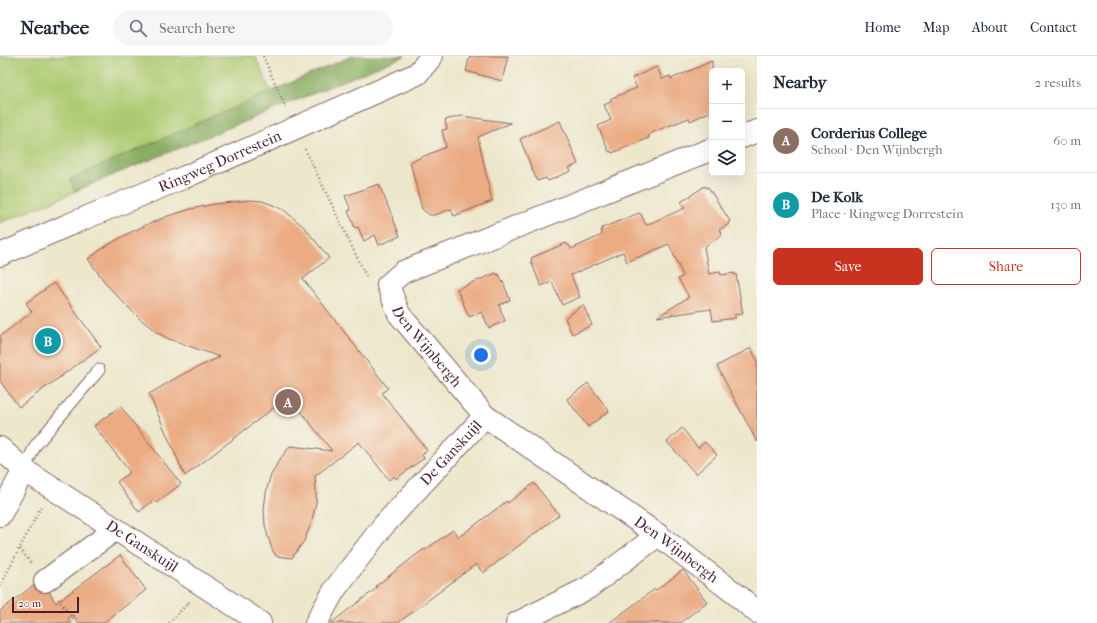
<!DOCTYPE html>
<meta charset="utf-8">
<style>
:root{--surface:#fff;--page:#f6f6f7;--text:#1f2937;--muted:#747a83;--line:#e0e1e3;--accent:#c8321e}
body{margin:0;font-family:"IM FELL French Canon",serif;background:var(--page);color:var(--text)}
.controls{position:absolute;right:12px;top:12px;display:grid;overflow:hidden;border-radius:6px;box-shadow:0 4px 16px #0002}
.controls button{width:36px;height:36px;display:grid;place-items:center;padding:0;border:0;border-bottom:1px solid var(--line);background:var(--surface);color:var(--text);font:20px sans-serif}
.scale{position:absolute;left:12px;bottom:10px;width:67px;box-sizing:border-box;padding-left:4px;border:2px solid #4a1f2b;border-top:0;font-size:11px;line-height:14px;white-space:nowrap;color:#4a1f2b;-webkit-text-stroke:3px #f7f3e8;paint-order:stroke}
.you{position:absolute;left:481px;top:299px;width:14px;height:14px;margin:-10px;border:3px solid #fff;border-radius:50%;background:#1a73e8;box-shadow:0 0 0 6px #1a73e833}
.badge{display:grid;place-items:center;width:26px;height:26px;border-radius:50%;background:var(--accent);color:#fff;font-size:13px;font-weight:700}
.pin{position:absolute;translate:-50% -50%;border:2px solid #fff;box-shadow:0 1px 4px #0006}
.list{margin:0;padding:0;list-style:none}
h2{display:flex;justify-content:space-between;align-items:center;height:52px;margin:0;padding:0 16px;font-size:17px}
h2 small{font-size:13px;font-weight:400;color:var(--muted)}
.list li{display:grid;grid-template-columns:26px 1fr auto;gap:12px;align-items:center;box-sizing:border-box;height:64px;padding:0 16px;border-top:1px solid var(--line)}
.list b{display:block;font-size:15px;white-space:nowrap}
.list p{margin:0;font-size:13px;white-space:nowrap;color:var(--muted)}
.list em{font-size:13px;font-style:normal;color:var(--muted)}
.actions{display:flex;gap:8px;padding:12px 16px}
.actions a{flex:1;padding:9px 0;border:1px solid var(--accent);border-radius:6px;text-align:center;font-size:14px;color:var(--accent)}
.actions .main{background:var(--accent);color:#fff}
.icon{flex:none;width:22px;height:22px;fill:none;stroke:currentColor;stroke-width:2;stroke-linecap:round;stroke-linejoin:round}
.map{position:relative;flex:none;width:757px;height:567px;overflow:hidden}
header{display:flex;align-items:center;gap:24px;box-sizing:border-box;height:56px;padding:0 20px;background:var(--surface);border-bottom:1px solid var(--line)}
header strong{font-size:19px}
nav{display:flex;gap:22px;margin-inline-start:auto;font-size:14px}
.search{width:280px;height:36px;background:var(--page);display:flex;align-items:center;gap:10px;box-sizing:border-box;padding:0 14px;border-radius:22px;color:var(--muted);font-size:15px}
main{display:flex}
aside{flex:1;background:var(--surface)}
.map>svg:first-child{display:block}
</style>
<header>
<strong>Nearbee</strong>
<div class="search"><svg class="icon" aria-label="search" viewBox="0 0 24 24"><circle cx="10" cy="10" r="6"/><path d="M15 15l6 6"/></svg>Search here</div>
<nav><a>Home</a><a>Map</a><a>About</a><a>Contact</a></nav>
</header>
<main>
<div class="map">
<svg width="757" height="567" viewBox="0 0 757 567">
<rect width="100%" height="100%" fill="#f7f3e8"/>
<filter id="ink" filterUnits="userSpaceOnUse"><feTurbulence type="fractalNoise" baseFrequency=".025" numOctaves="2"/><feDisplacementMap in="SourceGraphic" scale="8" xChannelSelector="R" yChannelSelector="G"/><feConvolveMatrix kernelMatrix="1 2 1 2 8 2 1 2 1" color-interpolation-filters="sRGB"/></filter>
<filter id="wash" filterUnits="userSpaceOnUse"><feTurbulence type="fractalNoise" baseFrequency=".012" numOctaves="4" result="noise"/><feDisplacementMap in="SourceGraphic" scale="16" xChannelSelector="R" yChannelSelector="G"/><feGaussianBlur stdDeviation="0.9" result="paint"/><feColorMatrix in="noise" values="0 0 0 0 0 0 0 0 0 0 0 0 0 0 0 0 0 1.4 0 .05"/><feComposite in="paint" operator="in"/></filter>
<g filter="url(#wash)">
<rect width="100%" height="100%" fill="#ede7cc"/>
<!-- green -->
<path fill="#acca71" stroke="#7b744e" d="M0 0H255L276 46 61 142 0 167Z"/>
<!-- forest -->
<path fill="#89ae63" stroke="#6a6647" d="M352 0H405L74 135 70 123Z"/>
<g id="blocks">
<!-- building -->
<path fill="#ebab83" d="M470 0H508L502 25 466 15Z
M712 5V55L690 65 689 62 666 71 649 78 650 79 648 80 649 82 612 97 611 95 609 96 598 70 611 64 604 49 612 45 610 43 637 32 632 22 657 11 662 23 670 20 671 23Z
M461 60 511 67 478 81 492 145 454 160 451 153 435 159H430L422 153 410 106 446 91 442 74 447 73 445 64Z
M560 65 578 108 569 112 571 115 559 120 548 125 546 122 537 125 520 83Z
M379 128 400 180 379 189 375 179 364 185 358 171 355 172 348 155 351 154 345 140Z
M705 130 706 132 708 131 730 165 728 166 729 168 719 174 722 179 704 191 709 218 720 216 721 219 734 217V219L736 218 743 258 734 259 736 262 713 265 711 253 657 261 689 241 678 223 683 220 669 188 627 206 623 196 571 219 580 241 562 249 552 226 541 230 540 228 531 205 532 204 531 202 566 187 567 189H569L571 193 602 179 601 175 602 174V172L639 157 640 158H641L646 169 685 152 681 146Z
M250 144 262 145 273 149 284 154 304 171 329 202 303 223 388 332 382 337 427 394 422 399 424 402 396 423 394 420 389 424 359 386 315 420 316 435V447L311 468 304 485 292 502 276 500 272 493 268 481 265 469 264 453 266 437 270 421 278 406 290 390 332 395 289 340 185 420 149 338 181 319 220 301 169 283 158 277 140 263 123 246 107 229 88 203 105 191 125 179 146 169 168 160 191 153 214 148Z
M496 217 497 219 499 218 503 227V226L510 244 499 249 505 265 489 272 482 256 469 261 457 233Z
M54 227 101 291 19 351 0 325V280L32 256 26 247Z
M583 249 592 269 572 278 565 262Z
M751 292 757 304V386L717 310Z
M588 327 609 355 588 371 567 343Z
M120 350 181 428 156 447 154 444 139 456 117 426 130 416 94 370Z
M682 372 698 392 705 386 717 399 696 418 667 386Z
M534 427 559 459 483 517 476 508 398 567H331L377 532 376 530 424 493 425 494 453 474 459 481 507 445 508 447Z
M120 499 146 534 103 567H79L73 559 68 562 71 567H0V555L34 529 35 533 40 536 46 537 49 536 56 547Z
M683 514 707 546 680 567H609L655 533 656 534Z"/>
</g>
</g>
<g filter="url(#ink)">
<use href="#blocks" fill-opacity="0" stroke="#836563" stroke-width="1"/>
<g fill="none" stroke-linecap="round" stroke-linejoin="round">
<defs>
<path id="service" d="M24 414 35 390 99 314"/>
<g id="minor">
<path d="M742 81 757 75"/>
<path id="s1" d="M712 93 403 216 388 229 399 258 485 360 658 479 737 539 757 556"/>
<path id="s2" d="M0 199 68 169 185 121 417 18 432 0"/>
<path id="s3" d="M0 392 24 414 249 559 260 567"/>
<path d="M0 459 24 414"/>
<path d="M45 525 116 473"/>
<path id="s4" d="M316 567 335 533 383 470 485 360"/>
<path d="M517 567 588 532 658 479"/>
</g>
</defs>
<!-- service casing -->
<use href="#service" stroke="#836563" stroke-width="13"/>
<!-- minor casing -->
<use href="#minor" stroke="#836563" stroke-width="24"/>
<!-- path -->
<path stroke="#836563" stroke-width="2.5" stroke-dasharray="1 3" stroke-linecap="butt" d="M263 0 286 52
M305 93 367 222
M20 493 31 507
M0 530 41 451
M58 543 76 567
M169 567 189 546"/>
<!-- service -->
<use href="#service" stroke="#fff" stroke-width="11"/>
<!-- minor -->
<use href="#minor" stroke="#fff" stroke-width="22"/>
</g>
</g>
<g text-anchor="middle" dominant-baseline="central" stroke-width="3" stroke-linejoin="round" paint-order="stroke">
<!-- street labels -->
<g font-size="15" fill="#4a1f2b" stroke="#f7f3e8">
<text stroke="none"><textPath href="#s2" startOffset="239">Ringweg Dorrestein</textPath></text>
<text stroke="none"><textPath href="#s1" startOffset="426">Den Wijnbergh</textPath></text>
<text stroke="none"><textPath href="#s4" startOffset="218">De Ganskuijl</textPath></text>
<text stroke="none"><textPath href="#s3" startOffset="173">De Ganskuijl</textPath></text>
<text stroke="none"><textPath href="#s1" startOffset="750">Den Wijnbergh</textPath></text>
</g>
</g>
</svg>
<div class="controls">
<button>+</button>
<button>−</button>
<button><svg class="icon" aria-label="layers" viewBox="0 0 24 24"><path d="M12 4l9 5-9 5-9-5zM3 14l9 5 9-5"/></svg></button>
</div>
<div class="scale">20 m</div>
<div class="you"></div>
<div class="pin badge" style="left:288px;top:346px;background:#8d6e63">A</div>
<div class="pin badge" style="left:48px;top:285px;background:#0f9aa8">B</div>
</div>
<aside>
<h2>Nearby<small>2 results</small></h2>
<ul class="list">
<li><span class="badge" style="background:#8d6e63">A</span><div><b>Corderius College</b><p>School · Den Wijnbergh</p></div><em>60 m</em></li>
<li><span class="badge" style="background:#0f9aa8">B</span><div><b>De Kolk</b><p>Place · Ringweg Dorrestein</p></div><em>130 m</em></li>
</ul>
<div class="actions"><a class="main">Save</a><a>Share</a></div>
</aside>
</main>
